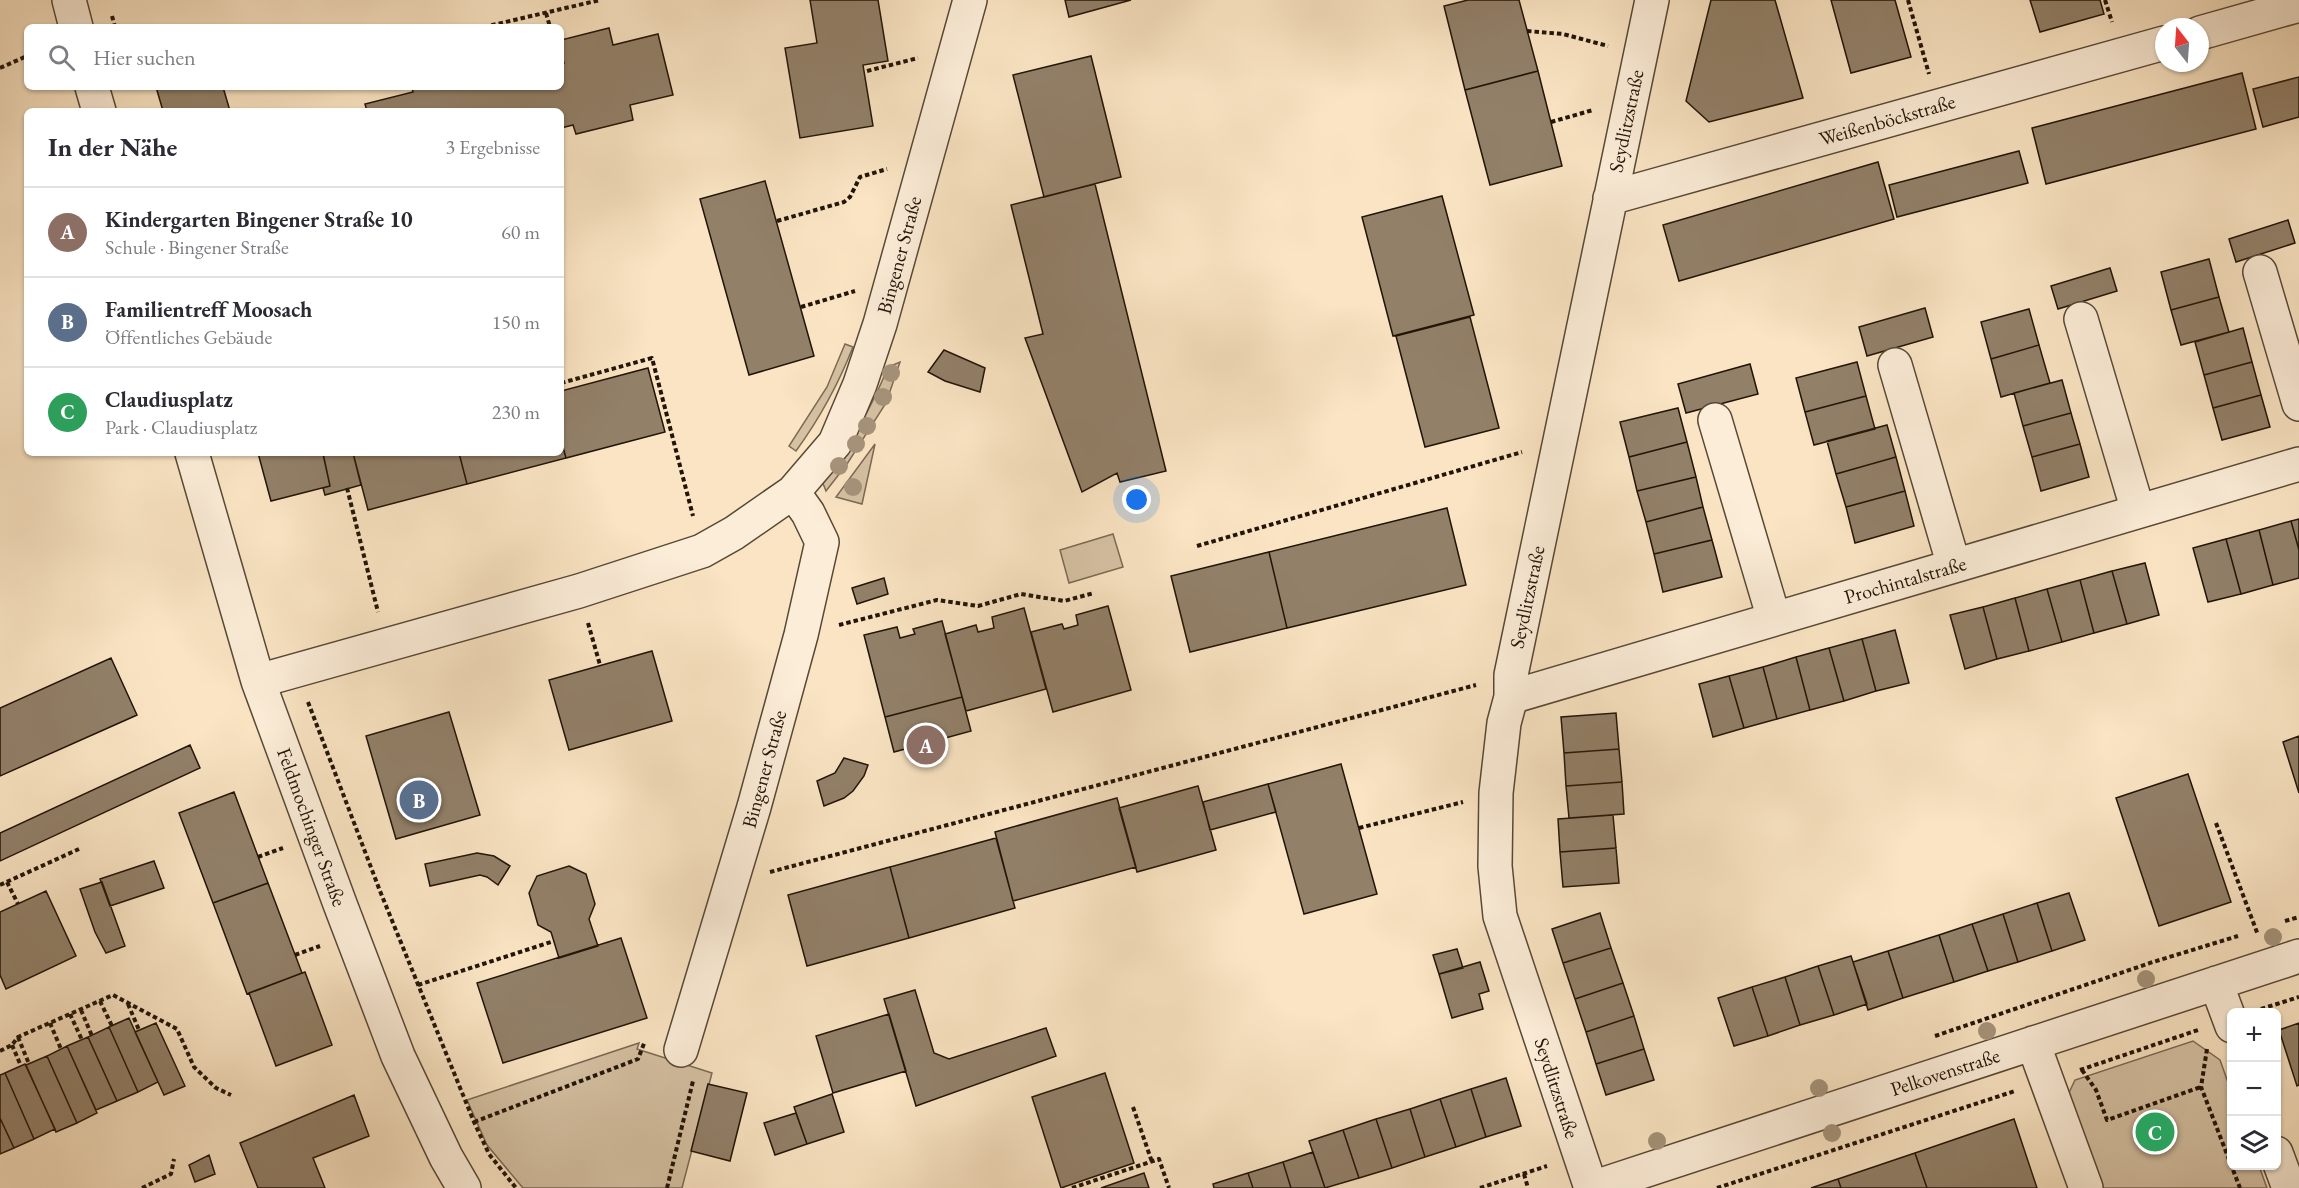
<!DOCTYPE html>
<html lang="de">
<meta charset="utf-8">
<style>
:root{--surface:#fff;--page:#f2f2f3;--text:#2b2b33;--muted:#7c7c81;--line:#e1e1e2;--accent:#8f2418}
body{margin:0;font-family:"EB Garamond",serif;background:var(--page);color:var(--text)}
.controls{position:absolute;right:18px;bottom:18px;display:grid;overflow:hidden;border-radius:9px;box-shadow:0 2px 4px #0004}
.controls button{width:54px;height:54px;display:grid;place-items:center;padding:0;border:0;border-bottom:2px solid var(--line);background:var(--surface);color:var(--text);font:30px sans-serif}
.compass{position:absolute;left:2155px;top:18px;width:54px;height:54px;border-radius:50%;background:var(--surface);box-shadow:0 2px 4px #0004;rotate:343deg}
.you{position:absolute;left:1137px;top:500px;width:21px;height:21px;margin:-15px;border:4px solid #fff;border-radius:50%;background:#1a73e8;box-shadow:0 0 0 9px #1a73e833}
.badge{display:grid;place-items:center;width:39px;height:39px;border-radius:50%;background:var(--accent);color:#fff;font-size:20px;font-weight:700}
.pin{position:absolute;translate:-50% -50%;border:3px solid #fff;box-shadow:0 2px 6px #0006}
.list{margin:0;padding:0;list-style:none}
h2{display:flex;justify-content:space-between;align-items:center;height:78px;margin:0;padding:0 24px;font-size:26px}
h2 small{font-size:20px;font-weight:400;color:var(--muted)}
.list li{display:grid;grid-template-columns:39px 1fr auto;gap:18px;align-items:center;box-sizing:border-box;height:90px;padding:0 24px;border-top:2px solid var(--line)}
.list b{display:block;font-size:22px;white-space:nowrap}
.list p{margin:0;font-size:20px;white-space:nowrap;color:var(--muted)}
.list em{font-size:20px;font-style:normal;color:var(--muted)}
.icon{flex:none;width:33px;height:33px;fill:none;stroke:currentColor;stroke-width:2;stroke-linecap:round;stroke-linejoin:round}
.map{position:relative;flex:none;width:2299px;height:1188px;overflow:hidden}
.search{position:absolute;background:var(--surface);box-shadow:0 2px 4px #0004;left:24px;top:24px;width:540px;height:66px;display:flex;align-items:center;gap:15px;box-sizing:border-box;padding:0 21px;border-radius:9px;color:var(--muted);font-size:22px}
.panel{position:absolute;background:var(--surface);box-shadow:0 2px 4px #0004;left:24px;top:108px;width:540px;height:348px;border-radius:9px}
.map>svg:first-child{display:block}
</style>
<div class="map">
<svg width="2299" height="1188" viewBox="0 0 2299 1188">
<rect width="100%" height="100%" fill="#fae4c3"/>
<filter id="stains"><feTurbulence type="fractalNoise" baseFrequency=".00333" numOctaves="4"/><feColorMatrix values="0 0 0 0 .2 0 0 0 0 .09 0 0 0 0 .02 0 0 0 .5 -.17"/></filter>
<radialGradient id="worn" r=".72"><stop offset=".6" stop-color="#630" stop-opacity="0"/><stop offset="1" stop-color="#630" stop-opacity=".3"/></radialGradient>
<!-- green -->
<path fill="#d5c1a3" stroke="#7b6a55" stroke-width="1.5" d="M845 344 853 347C838 385 820 418 796 451L789 446 827 387Z
M900 362 886 403 847 464 826 491 822 481C850 446 871 409 888 367Z
M875 444 862 504 836 497Z
M1113 534 1123 567 1069 583 1060 550Z
M2193 1041 2220 1060 2231 1091 2232 1166H2259L2267 1188H2099L2066 1099 2075 1080Z
M639 1043 637 1049 712 1073 682 1188H523L487 1145 467 1100Z"/>
<!-- building -->
<path fill="#928069" stroke="#211407" stroke-width="1.5" d="M810 0H878L888 61 863 65 873 126 800 138 785 48 817 43Z
M1065 0H1131L1069 17Z
M1468 0H1519L1538 71 1465 90 1444 6Z
M1711 0H1775L1803 98 1709 122 1686 101Z
M1831 0H1895L1911 57 1851 73Z
M2030 0H2100L2104 14 2040 32Z
M609 28 613 45 658 34 673 95 630 105 633 120 576 134 573 125 561 128V111H367L365 104 413 92 412 87H561V63H564L561 53V40Z
M1091 56 1121 177 1044 197 1013 75Z
M1538 71 1562 166 1490 185 1465 90Z
M2242 73 2256 129 2046 184 2032 128Z
M2299 77V117L2263 127 2253 89Z
M156 87H223L230 111H163Z
M2019 151 2028 183 1897 217 1889 185Z
M1878 162 1894 219 1679 281 1663 225Z
M765 181 814 356 749 375 700 199Z
M1095 184 1166 471 1120 482 1117 473 1082 492 1025 338 1043 334 1011 205Z
M1442 196 1474 315 1393 336 1362 217Z
M2288 220 2295 243 2236 262 2229 239Z
M2209 259 2219 297 2171 310 2161 272Z
M2110 268 2117 291 2058 309 2051 286Z
M2219 297 2229 332 2181 345 2171 310Z
M1925 308 1933 337 1867 356 1859 327Z
M2029 309 2039 345 1991 359 1981 322Z
M1470 317 1499 428 1425 447 1396 336Z
M2243 328 2252 362 2204 375 2195 342Z
M2039 345 2050 383 2001 397 1991 359Z
M944 350 985 368 980 392 945 381 928 372Z
M1857 362 1866 396 1805 412 1796 378Z
M2252 362 2261 395 2213 408 2204 375Z
M1750 364 1758 394 1686 413 1678 384Z
M648 368 665 432 566 458 561 440V391Z
M2062 380 2071 413 2023 426 2014 393Z
M2261 395 2270 427 2222 440 2213 408Z
M1866 396 1875 429 1814 445 1805 412Z
M1678 408 1687 442 1629 457 1620 422Z
M2071 413 2080 444 2032 457 2023 426Z
M1887 425 1896 457 1836 474 1827 441Z
M561 440 566 458 467 484 459 453H561Z
M1687 442 1696 477 1637 491 1629 457Z
M2080 444 2089 477 2041 491 2032 457Z
M258 453H323L330 486 271 501Z
M327 453H353L361 485 325 495 323 488 330 486 323 454Z
M353 453H459L467 484 368 510Z
M1896 457 1905 491 1846 507 1836 474Z
M1696 477 1703 507 1646 522 1637 491Z
M1905 491 1914 526 1855 543 1846 507Z
M1703 507 1712 540 1654 554 1646 522Z
M1447 508 1466 585 1287 628 1269 552Z
M2299 519V550L2291 521Z
M2291 521 2299 550V578L2273 585 2259 530Z
M2259 530 2273 585 2241 594 2226 539Z
M2226 539 2241 594 2208 602 2193 548Z
M1712 540 1722 577 1663 592 1654 554Z
M1269 552 1287 628 1190 652 1171 576Z
M2145 563 2159 615 2127 624 2112 571Z
M2112 571 2127 624 2094 633 2080 580Z
M884 578 888 594 857 604 852 588Z
M2080 580 2094 633 2062 642 2047 589Z
M2047 589 2062 642 2029 651 2015 598Z
M2015 598 2029 651 1997 659 1983 607Z
M1108 606 1131 690 1053 712 1031 632 1062 624 1064 629 1078 625 1076 615Z
M1983 607 1997 659 1965 669 1950 615Z
M1024 608 1046 689 966 711 945 634 976 625 978 632 994 628 992 617Z
M942 621 962 697 885 717 864 635 897 627 900 638 915 634 913 629Z
M1895 630 1909 683 1876 691 1862 639Z
M1862 639 1876 691 1844 701 1829 648Z
M1829 648 1844 701 1810 710 1796 657Z
M652 651 672 721 569 750 549 680Z
M1796 657 1810 710 1777 719 1763 667Z
M111 658 137 715 0 776V708Z
M1763 667 1777 719 1744 728 1729 676Z
M1729 676 1744 728 1713 737 1699 684Z
M962 697 971 731 894 752 885 717Z
M449 712 480 815 396 839 366 736Z
M1616 713 1619 749 1564 753 1561 717Z
M2299 736V793L2283 742Z
M190 745 200 768 0 861V833Z
M1619 749 1622 782 1566 786 1564 753Z
M844 758 868 765 864 776 853 791 844 798 824 806 817 781 835 773Z
M1341 764 1377 894 1304 914 1268 784Z
M2188 774 2231 902 2159 926 2116 798Z
M1622 782 1624 814 1569 818 1566 786Z
M1268 784 1276 812 1210 830 1203 802Z
M1198 786 1216 850 1137 872 1119 808Z
M234 792 268 883 213 903 179 813Z
M1117 798 1136 867 1013 901 995 832Z
M1613 815 1616 848 1560 852 1558 819Z
M996 838 1015 908 909 938 890 867Z
M1616 848 1619 883 1563 887 1560 852Z
M477 853 494 856 510 866 498 885 487 877 480 875 430 886 425 864Z
M154 861 164 888 110 906 100 879Z
M569 866 586 874 595 904 589 919 598 946 559 958 551 932 538 925 529 893 537 876Z
M890 867 909 938 807 966 788 895Z
M102 882 125 946 106 953 95 932 80 889Z
M268 883 302 973 247 994 213 903Z
M46 891 76 956 6 989 0 975V912Z
M2069 893 2085 940 2052 951 2037 903Z
M2037 903 2052 951 2018 962 2003 914Z
M1600 913 1611 948 1563 963 1552 929Z
M2003 914 2018 962 1988 971 1972 924Z
M1972 924 1988 971 1954 982 1939 935Z
M1939 935 1954 982 1903 998 1888 951Z
M621 938 647 1018 503 1063 477 983Z
M1611 948 1623 983 1575 999 1563 963Z
M1457 949 1463 968 1439 974 1433 955Z
M1888 951 1903 998 1868 1010 1853 962Z
M1851 956 1867 1004 1834 1015 1818 966Z
M1480 962 1489 991 1479 994 1483 1009 1452 1018 1439 974Z
M1818 966 1834 1015 1800 1025 1785 977Z
M305 972 332 1045 276 1066 249 993Z
M1785 977 1800 1025 1768 1036 1752 987Z
M1623 983 1634 1016 1586 1032 1575 999Z
M1752 987 1768 1036 1734 1046 1718 998Z
M915 990 934 1053 949 1059 1046 1028 1056 1056 916 1106 884 999Z
M889 1014 906 1071 833 1093 816 1036Z
M1634 1016 1644 1049 1596 1064 1586 1032Z
M129 1018 158 1082 138 1092 109 1027Z
M156 1023 185 1086 164 1095 135 1032Z
M2299 1023V1085L2297 1086 2279 1030Z
M109 1027 138 1092 117 1101 88 1037Z
M88 1037 117 1101 96 1110 67 1046Z
M67 1046 97 1113 77 1123 47 1056Z
M1644 1049 1654 1080 1606 1095 1596 1064Z
M47 1056 77 1123 56 1132 26 1065Z
M25 1064 55 1129 34 1139 5 1073Z
M5 1073 34 1139 14 1148 0 1118V1075Z
M1105 1073 1134 1163 1061 1188 1032 1097Z
M1506 1078 1521 1126 1486 1137 1471 1089Z
M708 1084 747 1093 730 1161 691 1151Z
M1471 1089 1486 1137 1456 1147 1440 1099Z
M832 1094 844 1132 807 1144 794 1107Z
M354 1095 369 1136 313 1158 325 1188H258L240 1143Z
M1440 1099 1456 1147 1425 1157 1410 1109Z
M1410 1109 1425 1157 1392 1168 1376 1119Z
M796 1113 807 1144 775 1155 764 1123Z
M0 1118 14 1148 0 1154Z
M1376 1119 1392 1168 1359 1178 1343 1130Z
M2014 1119 2037 1188H1927L1915 1153Z
M1343 1130 1359 1178 1325 1188 1309 1141Z
M1313 1152 1325 1188H1291L1283 1162Z
M1915 1153 1927 1188H1841L1838 1179Z
M209 1155 215 1174 195 1182 189 1165Z
M1283 1162 1291 1188H1253L1248 1173Z
M1144 1173 1149 1188H1101Z
M1248 1173 1253 1188H1214L1213 1184Z
M1838 1179 1841 1188H1811Z"/>
<g fill="none" stroke-linecap="round" stroke-linejoin="round">
<defs>
<path id="minor" d="M69 0 76 27
M2200 33 2299 5
M92 87 99 111
M1610 198 2164 43
M2260 272 2299 404
M2081 319 2138 511
M1895 365 1954 566
M1715 420 1774 619
M192 453 258 681 340 904 398 1056 446 1157 464 1188
M258 681 579 591 702 551 734 533 793 492 835 443 860 384 880 324 970 0
M1511 697 2299 464
M2216 983 2232 1026
M2033 1043 2086 1188
M681 1050 754 807 801 635 822 542 808 513 793 492
M2276 1153 2289 1188
M1591 1188 1500 916 1495 866 1496 793 1504 723 1511 697V675L1652 0
M1592 1188 2299 956"/>
</defs>
<!-- minor casing -->
<use href="#minor" stroke="#574836" stroke-width="36"/>
<!-- path -->
<path stroke="#211407" stroke-width="4" stroke-dasharray="4.5 3" stroke-linecap="butt" d="M1908 0 1929 74
M2105 0 2112 22
M546 13 550 27
M112 16 115 27
M484 27 600 0
M1527 31 1563 34 1608 46
M0 68 27 56
M867 71 918 58
M1551 122 1593 110
M777 221 844 202 850 197 860 177 887 169
M801 307 855 291
M561 383 652 358 693 516
M347 488 378 612
M1197 546 1522 452
M588 623 600 665
M839 625 937 600 978 606 1021 594 1064 601 1094 593
M308 702 380 891 474 1122 489 1154 516 1188
M2216 823 2258 935
M1359 828 1463 802
M258 857 283 848
M770 872 1476 685
M7 882 18 904
M0 885 79 849
M2285 921 2299 917
M295 955 320 946
M418 985 554 941
M100 1001 112 1026
M128 1004 139 1030
M2261 1009 2299 997
M81 1010 92 1036
M70 1014 82 1040
M50 1023 61 1049
M1935 1036 2153 962 2238 936
M18 1037 29 1064
M12 1045 21 1066
M2207 1049 2201 1087 2240 1188
M0 1051 12 1045 18 1037 113 995 177 1029 194 1067 216 1088 231 1095
M2080 1070 2198 1030
M2082 1070 2096 1090 2107 1120 2201 1087
M1133 1107 1152 1162
M474 1122 638 1059 645 1041
M1524 1174 1528 1188
M142 1188 171 1174 174 1159
M667 1188 693 1081
M1072 1188 1159 1159 1169 1188
M1480 1188 1547 1166
M1717 1188 2015 1091"/>
<!-- minor -->
<use href="#minor" stroke="#fcedd8" stroke-width="33"/>
</g>
<!-- trees -->
<g fill="#a5937a">
<circle cx="891" cy="373" r="9"/>
<circle cx="883" cy="397" r="9"/>
<circle cx="867" cy="426" r="9"/>
<circle cx="856" cy="444" r="9"/>
<circle cx="839" cy="466" r="9"/>
<circle cx="853" cy="487" r="9"/>
<circle cx="2273" cy="937" r="9"/>
<circle cx="2146" cy="979" r="9"/>
<circle cx="1987" cy="1031" r="9"/>
<circle cx="1819" cy="1088" r="9"/>
<circle cx="1832" cy="1133" r="9"/>
<circle cx="1657" cy="1141" r="9"/>
</g>
<g text-anchor="middle" dominant-baseline="central" stroke-width="4.5" stroke-linejoin="round" paint-order="stroke">
<!-- street labels -->
<g font-size="20" fill="#211407" stroke="#fcedd8">
<text transform="translate(1887 120) rotate(-16)">Weißenböckstraße</text>
<text transform="translate(1626 121) rotate(-78)">Seydlitzstraße</text>
<text transform="translate(899 255) rotate(-75)">Bingener Straße</text>
<text transform="translate(1905 580) rotate(-16)">Prochintalstraße</text>
<text transform="translate(1527 597) rotate(-78)">Seydlitzstraße</text>
<text transform="translate(764 769) rotate(-75)">Bingener Straße</text>
<text transform="translate(312 827) rotate(70)">Feldmochinger Straße</text>
<text transform="translate(1945 1072) rotate(-18)">Pelkovenstraße</text>
<text transform="translate(1557 1088) rotate(72)">Seydlitzstraße</text>
</g>
</g>
<rect width="100%" height="100%" filter="url(#stains)"/>
<rect width="100%" height="100%" fill="url(#worn)"/>
</svg>
<div class="controls">
<button>+</button>
<button>−</button>
<button><svg class="icon" aria-label="layers" viewBox="0 0 24 24"><path d="M12 4l9 5-9 5-9-5zM3 14l9 5 9-5"/></svg></button>
</div>
<svg class="compass" viewBox="-18 -18 36 36"><path d="M0-13l5 13h-10z" fill="#e53935"/><path d="M0 13l5-13h-10z" fill="#7c7c81"/></svg>
<div class="you"></div>
<div class="pin badge" style="left:926px;top:745px;background:#8d6e63">A</div>
<div class="pin badge" style="left:419px;top:800px;background:#5c6f8a">B</div>
<div class="pin badge" style="left:2155px;top:1132px;background:#2e9e5b">C</div>
<div class="search"><svg class="icon" aria-label="search" viewBox="0 0 24 24"><circle cx="10" cy="10" r="6"/><path d="M15 15l6 6"/></svg>Hier suchen</div>
<section class="panel">
<h2>In der Nähe<small>3 Ergebnisse</small></h2>
<ul class="list">
<li><span class="badge" style="background:#8d6e63">A</span><div><b>Kindergarten Bingener Straße 10</b><p>Schule · Bingener Straße</p></div><em>60 m</em></li>
<li><span class="badge" style="background:#5c6f8a">B</span><div><b>Familientreff Moosach</b><p>Öffentliches Gebäude</p></div><em>150 m</em></li>
<li><span class="badge" style="background:#2e9e5b">C</span><div><b>Claudiusplatz</b><p>Park · Claudiusplatz</p></div><em>230 m</em></li>
</ul>
</section>
</div>
